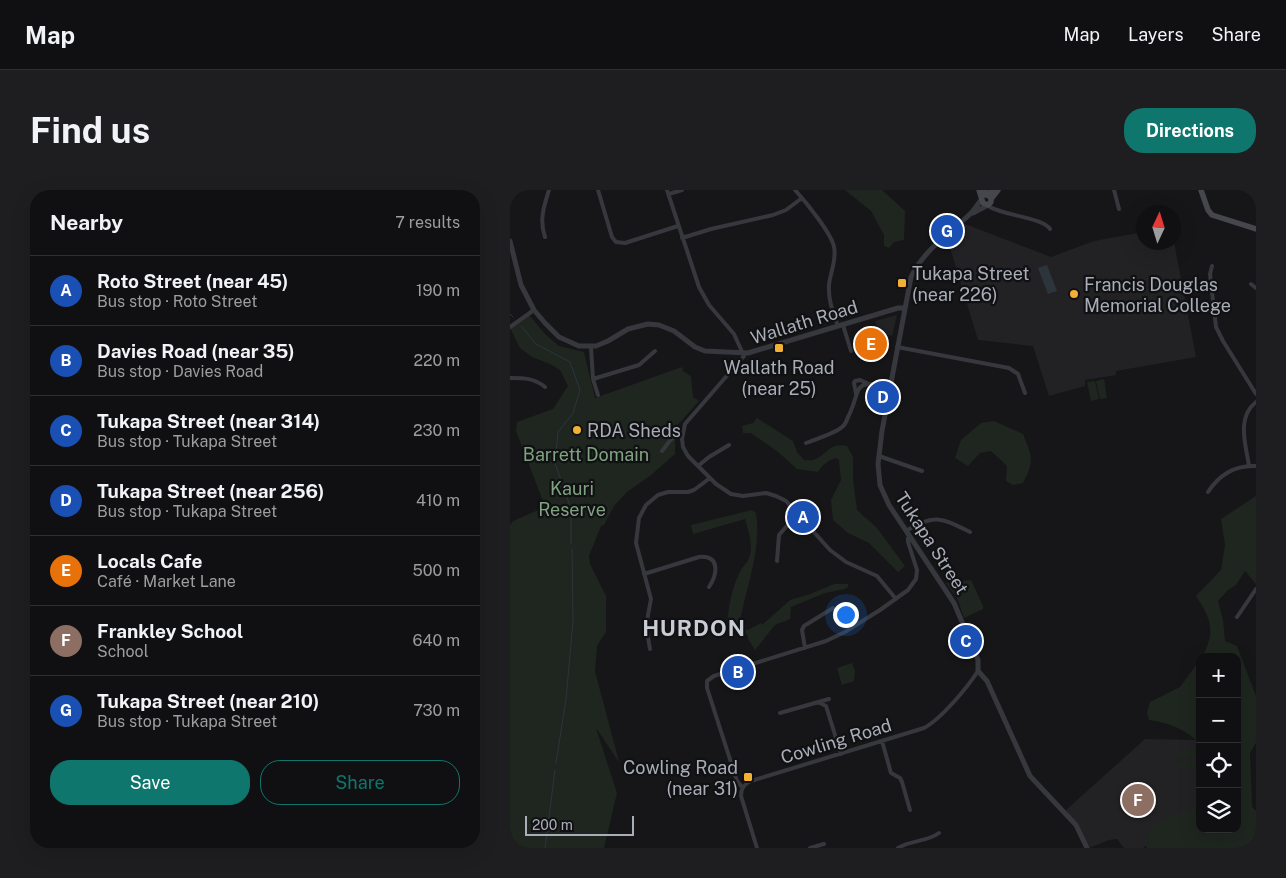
<!DOCTYPE html>
<meta charset="utf-8">
<style>
:root{--surface:#101012;--page:#1e1e20;--text:#f1f3f6;--muted:#9c9d9f;--line:#303032;--accent:#0f766e}
body{margin:0;font-family:"Public Sans",sans-serif;background:var(--page);color:var(--text)}
.controls{position:absolute;right:15px;bottom:15px;display:grid;overflow:hidden;border-radius:10px;box-shadow:0 5px 20px #0002}
.controls button{width:45px;height:45px;display:grid;place-items:center;padding:0;border:0;border-bottom:1px solid var(--line);background:var(--surface);color:var(--text);font:25px sans-serif}
.compass{position:absolute;left:626px;top:15px;width:45px;height:45px;border-radius:50%;background:var(--surface);box-shadow:0 5px 20px #0002;rotate:4deg}
.scale{position:absolute;left:15px;bottom:12px;width:109px;box-sizing:border-box;padding-left:5px;border:2px solid #a8adb8;border-top:0;font-size:14px;line-height:18px;white-space:nowrap;color:#a8adb8;-webkit-text-stroke:4px #111113;paint-order:stroke}
.you{position:absolute;left:335px;top:424px;width:18px;height:18px;margin:-12px;border:4px solid #fff;border-radius:50%;background:#1a73e8;box-shadow:0 0 0 8px #1a73e833}
.badge{display:grid;place-items:center;width:32px;height:32px;border-radius:50%;background:var(--accent);color:#fff;font-size:16px;font-weight:700}
.pin{position:absolute;translate:-50% -50%;border:2px solid #fff;box-shadow:0 1px 5px #0006}
.list{margin:0;padding:0;list-style:none}
h2{display:flex;justify-content:space-between;align-items:center;height:65px;margin:0;padding:0 20px;font-size:21px}
h2 small{font-size:16px;font-weight:400;color:var(--muted)}
.list li{display:grid;grid-template-columns:32px 1fr auto;gap:15px;align-items:center;box-sizing:border-box;height:70px;padding:0 20px;border-top:1px solid var(--line)}
.list b{display:block;font-size:19px;white-space:nowrap}
.list p{margin:0;font-size:16px;white-space:nowrap;color:var(--muted)}
.list em{font-size:16px;font-style:normal;color:var(--muted)}
.actions{display:flex;gap:10px;padding:15px 20px}
.actions a{flex:1;padding:11px 0;border:1px solid var(--accent);border-radius:20px;text-align:center;font-size:18px;color:var(--accent)}
.actions .main{background:var(--accent);color:#fff}
.icon{flex:none;width:28px;height:28px;fill:none;stroke:currentColor;stroke-width:2;stroke-linecap:round;stroke-linejoin:round}
.map{position:relative;flex:none;width:746px;height:658px;overflow:hidden;border-radius:20px}
header{display:flex;align-items:center;gap:30px;box-sizing:border-box;height:70px;padding:0 25px;background:var(--surface);border-bottom:1px solid var(--line)}
header strong{font-size:24px}
nav{display:flex;gap:28px;margin-inline-start:auto;font-size:18px}
.intro{display:flex;align-items:center;justify-content:space-between;box-sizing:border-box;height:120px;padding:0 30px}
h1{margin:0;font-size:35px}
.button{padding:12px 22px;border-radius:20px;background:var(--accent);color:#fff;font-size:18px;font-weight:700}
main{display:flex;gap:30px;padding:0 30px}
aside{flex:1;background:var(--surface);border-radius:20px;box-shadow:0 5px 20px #0002}
.map>svg:first-child{display:block}
</style>
<header>
<strong>Map</strong>
<nav><a>Map</a><a>Layers</a><a>Share</a></nav>
</header>
<div class="intro"><h1>Find us</h1><a class="button">Directions</a></div>
<main>
<aside>
<h2>Nearby<small>7 results</small></h2>
<ul class="list">
<li><span class="badge" style="background:#1a4fb4">A</span><div><b>Roto Street (near 45)</b><p>Bus stop · Roto Street</p></div><em>190 m</em></li>
<li><span class="badge" style="background:#1a4fb4">B</span><div><b>Davies Road (near 35)</b><p>Bus stop · Davies Road</p></div><em>220 m</em></li>
<li><span class="badge" style="background:#1a4fb4">C</span><div><b>Tukapa Street (near 314)</b><p>Bus stop · Tukapa Street</p></div><em>230 m</em></li>
<li><span class="badge" style="background:#1a4fb4">D</span><div><b>Tukapa Street (near 256)</b><p>Bus stop · Tukapa Street</p></div><em>410 m</em></li>
<li><span class="badge" style="background:#e8710a">E</span><div><b>Locals Cafe</b><p>Café · Market Lane</p></div><em>500 m</em></li>
<li><span class="badge" style="background:#8d6e63">F</span><div><b>Frankley School</b><p>School</p></div><em>640 m</em></li>
<li><span class="badge" style="background:#1a4fb4">G</span><div><b>Tukapa Street (near 210)</b><p>Bus stop · Tukapa Street</p></div><em>730 m</em></li>
</ul>
<div class="actions"><a class="main">Save</a><a>Share</a></div>
</aside>
<div class="map">
<svg width="746" height="658" viewBox="0 0 746 658">
<rect width="100%" height="100%" fill="#161618"/>
<!-- built -->
<path fill="#222225" d="M455 34 541 67 584 51 633 42 634 52H664L686 167 606 181V185L575 190V196L539 206 523 156 468 150 437 48Z
M387 125 382 146 370 143 365 131Z
M635 549 690 550V619L633 658H614L607 649 599 650 579 658 567 636 556 620Z"/>
<!-- green -->
<path fill="#1e261f" d="M335 0H372L395 21 394 50 384 52 379 58 374 56V45L361 21Z
M19 125 36 145 49 156 74 162 85 208 172 177 173 181 181 186 183 207 189 211 165 238V264L141 285 117 302 104 316 94 335 91 336 79 366 80 374 96 406V442L87 456 85 481 109 572 86 538 107 603 94 658H0V335L3 331 33 318V311L6 241 7 232 43 219 58 196 50 180 40 174 22 167 10 158 0 138Z
M594 189 597 208 590 209 586 191Z
M585 191 589 209 581 211 577 192Z
M247 228 283 251 287 262 294 270C297 270 300 271 303 270 317 266 318 252 337 256L343 267V289L347 320 367 338 395 376 388 382 359 353 338 343 323 330 321 310 331 290 329 270 326 268C318 270 312 275 308 282L287 279 268 262 241 243H233L232 236 243 233Z
M484 231 513 244C522 267 525 270 513 293L503 295 496 291 497 276 481 261 470 263 458 276 445 268 451 250 471 233Z
M746 306V394L735 381 726 395 718 400 708 411 713 430 715 451 727 456 746 506V553L740 563 742 617 746 621V658H637L634 650 645 634 690 614V639H727V467H692C706 441 701 429 686 406L711 380 715 355 711 329Z
M242 320 246 323C252 361 235 400 229 436L238 440 251 433 252 435 280 410 300 404 324 394H338V397L335 399 315 403 281 417 280 429 265 435 245 460 238 449V445L217 438C218 420 221 400 229 384 231 378 237 373 239 368 244 356 238 340 235 329L183 344 181 335Z
M461 390 473 416V419L454 428 448 410 436 393Z
M690 470V554C675 539 660 533 639 530L637 522 640 512 670 497Z
M342 473 345 481 344 491 332 495 327 478Z
M685 559 686 567 669 568 668 561Z
M686 570 687 577 669 579 668 572Z"/>
<!-- water -->
<path fill="#2c353c" d="M537 75 547 101 538 104 528 78Z"/>
<g fill="none" stroke-linecap="round" stroke-linejoin="round">
<!-- stream -->
<path stroke="#2c353c" stroke-width="1" d="M0 124 3 127
M11 136 26 154 60 172 70 200 63 223 48 242 45 273 61 319V354
M46 573 56 509 63 431 62 359
M35 658 45 580"/>
<!-- minor -->
<path stroke="#37383d" stroke-width="4" d="M88 0 102 47 106 52 115 53 168 36
M157 0 189 97 199 115 224 144 234 166 175 234 172 249 173 257 178 266 206 294 221 304 233 306 256 303 266 306 276 311 320 360 336 372 367 386 386 409
M285 0C295 11 322 44 324 57 327 70 320 83 319 95 318 110 323 122 328 136
M604 0 609 19
M159 4 172 0
M479 14 480 17C493 25 534 28 540 39
M35 47C29 30 34 16 39 0
M172 48 201 39 263 25 276 20 292 8
M702 76 700 84 706 137 713 151 746 204
M741 94 746 98
M333 135 341 161
M0 137 24 120
M81 157 83 189 88 205
M387 157 499 178 508 184 515 203
M0 188C14 188 24 188 35 197
M83 189 129 175 145 161
M346 204 344 193 345 191 350 190 357 193
M296 253C306 249 324 244 332 237 335 235 337 230 338 227 352 200 340 189 379 196
M152 261C158 254 162 244 172 245
M369 266 412 281
M188 276 199 267 219 255
M739 276C736 255 726 228 746 212
M698 302C709 285 725 275 746 276
M396 341C424 323 432 328 460 342
M267 371 269 345 275 338 289 325
M134 384 189 367C211 365 207 385 199 397
M727 427 746 399
M295 458 292 440 294 436 323 418
M140 459 136 436 141 409 126 353 129 328 136 315 148 305 158 302H178L184 300 200 288
M308 512 316 516 331 564
M270 523 319 509
M372 551 381 583 390 588 392 592 400 620
M232 597 227 591 197 498V491L204 486 316 451 335 442 370 420 398 400 406 389 407 380 398 352V348L400 347
M247 658 231 606C231 598 234 594 241 591L414 538C431 529 457 498 468 481
M300 658 314 654
M388 658C401 650 417 652 429 643"/>
<!-- tertiary -->
<path stroke="#37383d" stroke-width="5" d="M471 10C467 15 464 21 459 25 438 45 414 60 401 87L372 241 368 274 370 295 379 315 444 413 468 470V481L477 491 520 586 566 635 577 658
M463 23 478 15
M0 51 11 95 24 120 35 133 49 147 69 156H86L98 151 118 139 138 134 149 135 164 141 185 157 195 161 238 163 388 118H395"/>
<!-- secondary -->
<path stroke="#45474d" stroke-width="5.5" d="M469 0 473 13 478 15 481 12V8L473 0
M691 0 698 20 702 25 746 39
M474 5H477L482 0
M481 9 488 0"/>
</g>
<!-- markers -->
<g fill="#f2b134" stroke="#111113" stroke-width="2">
<rect x="387" y="88" width="10" height="10" rx="2.5"/>
<circle cx="564" cy="104" r="5"/>
<rect x="264" y="153" width="10" height="10" rx="2.5"/>
<circle cx="67" cy="240" r="5"/>
<rect x="233" y="582" width="10" height="10" rx="2.5"/>
</g>
<g text-anchor="middle" dominant-baseline="central" stroke-width="4.5" stroke-linejoin="round" paint-order="stroke">
<!-- poi labels -->
<g font-size="18" fill="#a8adb8" stroke="#111113" text-anchor="start">
<text x="402" y="83">Tukapa Street<tspan x="402" dy="21">(near 226)</tspan></text>
<text x="574" y="94">Francis Douglas<tspan x="574" dy="21">Memorial College</tspan></text>
<text x="269" y="177" text-anchor="middle">Wallath Road<tspan x="269" dy="21">(near 25)</tspan></text>
<text x="77" y="240">RDA Sheds</text>
<text x="228" y="577" text-anchor="end">Cowling Road<tspan x="228" dy="21">(near 31)</tspan></text>
</g>
<!-- street labels -->
<g font-size="18" fill="#a8adb8" stroke="#111113">
<text transform="translate(294 132) rotate(-17)">Wallath Road</text>
<text transform="translate(422 353) rotate(57)">Tukapa Street</text>
<text transform="translate(326 551) rotate(-17)">Cowling Road</text>
</g>
<!-- park labels -->
<g font-size="18" fill="#7fa381" stroke="#111113">
<text x="76" y="264">Barrett Domain</text>
<text x="62" y="298">Kauri<tspan x="62" dy="21">Reserve</tspan></text>
</g>
<!-- district labels -->
<g font-size="22" font-weight="bold" letter-spacing="1" fill="#c9ccd4" stroke="#111113">
<text x="184" y="438">HURDON</text>
</g>
</g>
</svg>
<div class="controls">
<button>+</button>
<button>−</button>
<button><svg class="icon" aria-label="locate" viewBox="0 0 24 24"><circle cx="12" cy="12" r="6"/><path d="M12 2v4M12 18v4M2 12h4M18 12h4"/></svg></button>
<button><svg class="icon" aria-label="layers" viewBox="0 0 24 24"><path d="M12 4l9 5-9 5-9-5zM3 14l9 5 9-5"/></svg></button>
</div>
<svg class="compass" viewBox="-18 -18 36 36"><path d="M0-13l5 13h-10z" fill="#e53935"/><path d="M0 13l5-13h-10z" fill="#9c9d9f"/></svg>
<div class="scale">200 m</div>
<div class="you"></div>
<div class="pin badge" style="left:293px;top:327px;background:#1a4fb4">A</div>
<div class="pin badge" style="left:228px;top:482px;background:#1a4fb4">B</div>
<div class="pin badge" style="left:456px;top:451px;background:#1a4fb4">C</div>
<div class="pin badge" style="left:373px;top:207px;background:#1a4fb4">D</div>
<div class="pin badge" style="left:361px;top:154px;background:#e8710a">E</div>
<div class="pin badge" style="left:628px;top:610px;background:#8d6e63">F</div>
<div class="pin badge" style="left:437px;top:41px;background:#1a4fb4">G</div>
</div>
</main>
